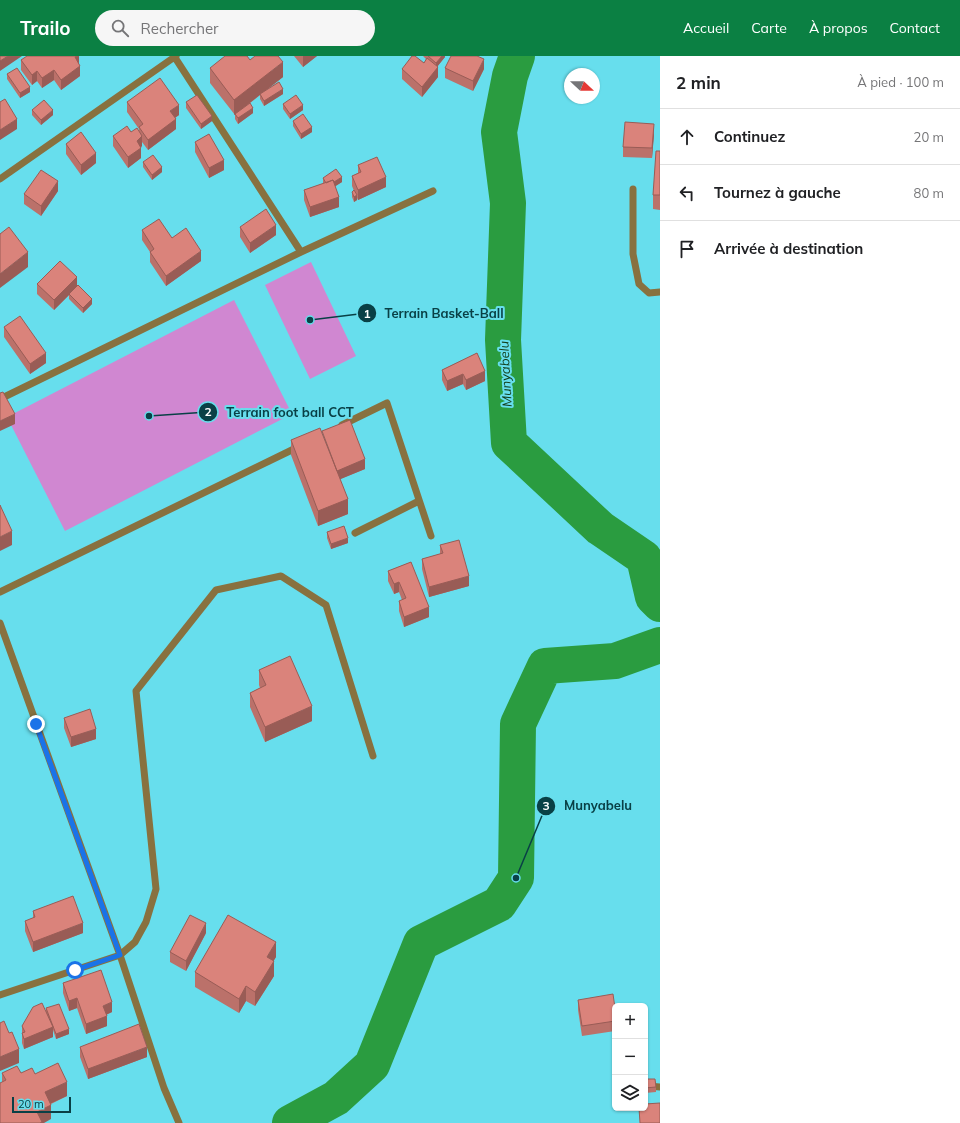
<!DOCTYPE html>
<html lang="fr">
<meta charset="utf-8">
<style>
:root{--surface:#fff;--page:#f6f6f6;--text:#202124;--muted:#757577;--line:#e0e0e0;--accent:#0b8043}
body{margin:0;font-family:Mulish,sans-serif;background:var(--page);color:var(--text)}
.controls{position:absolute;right:12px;bottom:12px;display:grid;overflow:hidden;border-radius:6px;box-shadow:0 1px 3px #0004}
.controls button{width:36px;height:36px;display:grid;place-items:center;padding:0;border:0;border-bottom:1px solid var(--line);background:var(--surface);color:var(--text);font:20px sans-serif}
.compass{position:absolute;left:564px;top:12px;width:36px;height:36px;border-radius:50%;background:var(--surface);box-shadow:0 1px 3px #0004;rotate:112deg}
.scale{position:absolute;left:12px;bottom:10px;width:59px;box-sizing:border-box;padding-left:4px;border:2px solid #094046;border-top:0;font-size:11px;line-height:14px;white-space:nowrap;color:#094046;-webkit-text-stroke:3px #67deed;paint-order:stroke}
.stop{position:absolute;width:12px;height:12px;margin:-9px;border:3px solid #1a73e8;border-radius:50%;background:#fff}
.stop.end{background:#1a73e8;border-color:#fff;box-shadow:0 1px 4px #0008}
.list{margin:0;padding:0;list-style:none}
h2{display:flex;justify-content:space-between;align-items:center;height:52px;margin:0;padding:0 16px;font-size:17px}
h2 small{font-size:13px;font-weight:400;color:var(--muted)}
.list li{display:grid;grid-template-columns:26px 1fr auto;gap:12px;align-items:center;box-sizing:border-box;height:56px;padding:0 16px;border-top:1px solid var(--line)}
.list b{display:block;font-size:15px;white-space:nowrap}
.list em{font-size:13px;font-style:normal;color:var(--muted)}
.icon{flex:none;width:22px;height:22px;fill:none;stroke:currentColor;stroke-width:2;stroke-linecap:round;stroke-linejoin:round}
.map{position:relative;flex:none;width:660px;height:1067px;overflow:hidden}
header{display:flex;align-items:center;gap:24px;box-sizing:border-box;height:56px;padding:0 20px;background:var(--accent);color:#fff}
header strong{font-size:19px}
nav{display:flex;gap:22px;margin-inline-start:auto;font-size:14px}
.search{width:280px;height:36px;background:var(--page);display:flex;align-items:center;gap:10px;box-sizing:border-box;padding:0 14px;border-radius:22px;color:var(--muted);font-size:15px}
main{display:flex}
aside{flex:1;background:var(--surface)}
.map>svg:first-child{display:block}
</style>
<header>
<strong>Trailo</strong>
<div class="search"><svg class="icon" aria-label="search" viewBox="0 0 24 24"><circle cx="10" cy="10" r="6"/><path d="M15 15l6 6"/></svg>Rechercher</div>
<nav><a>Accueil</a><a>Carte</a><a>À propos</a><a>Contact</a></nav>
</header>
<main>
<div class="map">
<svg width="660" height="1067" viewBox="0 0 660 1067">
<rect width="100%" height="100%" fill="#67deed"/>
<!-- green -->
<path fill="#d087d1" d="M311 206 356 300 310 323 265 229Z
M234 244 292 358 65 475 7 361Z"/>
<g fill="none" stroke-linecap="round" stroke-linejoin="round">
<!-- river -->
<path stroke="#2a9c40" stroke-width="36" d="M517 0 510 20 499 76 508 147 503 284 509 387 600 472 644 502 653 541 660 548
M290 1067 336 1042 372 1009 421 887 499 848 516 822 518 668 545 610 615 605 660 589"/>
<!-- minor -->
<path stroke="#88713f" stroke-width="7" d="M174 0 301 196
M0 123 176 0
M633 133V198L639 228 649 237 660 236
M0 343 301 196 433 135
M342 369 387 347 431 480
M355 477 419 445
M0 536 298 391
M0 567 120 899 164 1032 179 1067
M0 939 120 899 135 886 146 866 156 833 136 635 216 534 281 520 326 549 373 700
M648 1030 660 1031"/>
</g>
<!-- wall -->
<path fill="#bb716a" d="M79 0V8L80 20 61 34 54 24 42 32 37 25 32 29 21 14V4Z
M294 0H317L303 11Z
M423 0H445V1L437 11 438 21 422 41 402 23V13L424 7 426 3Z
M250 4 283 21 264 36 283 38 264 50 260 43V39L244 52 253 57 238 68 235 63V59L210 27V12Z
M445 12 484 13 473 35 445 22Z
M7 18 30 36 20 42 7 23Z
M127 46 179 59 175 62 176 73 148 94 142 86V90L141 91V102L128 112 113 90V80L131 76H139V73L127 56Z
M186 46 212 65 201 73 186 52Z
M283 48 303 54 290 63 283 53Z
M32 54 53 59 41 69 32 59Z
M293 65 312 76 301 83 293 70Z
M654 78 652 102 623 101V91Z
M195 86 224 114 209 122 195 96Z
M66 88 96 107 81 119 66 98Z
M660 95V154L653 153V139Z
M143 106 162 116 152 124 143 111Z
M358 109 386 131 358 144 357 142V144L354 146 352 141V136L354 135 352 130V120L358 117Z
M323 122 342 126 335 130 339 151 310 161 304 144V134L323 128Z
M58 135 41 160 24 148V138Z
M240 171 276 179 250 197 240 181Z
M142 174 201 205 166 230 150 206V196L142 184Z
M37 228 77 230 92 248 83 257 69 243V239L54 254 37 238Z
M4 271 46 307 30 318 4 281Z
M477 297 485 325 466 334 463 328 447 335 442 324V314Z
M291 384 365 413 340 423 348 458 318 470 291 399Z
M327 476 348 487 331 493 327 482Z
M440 489 469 530 429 541 422 513V503L440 498Z
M411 506 429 561 404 571 399 555V545L402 544 399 536 394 538 388 525V515Z
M259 614 312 665 265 686 250 651V637L260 632 259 629Z
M64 662 96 683 71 691 64 672Z
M33 855 83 877 33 896 25 875V865L33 862Z
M206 877 186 915 170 906V896Z
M276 901 273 905 274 920 255 950 246 945 239 957 195 931V916Z
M63 927 112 956 106 959 107 970 86 978 77 952 69 955 63 937Z
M578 944 615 952V975L582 980 578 954Z
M46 952 69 978 56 983 53 974V981L24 993 22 987V970L46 956Z
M80 991 147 1001 88 1023 80 1001Z
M2 1017 35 1018 67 1040 51 1048V1063L2 1026Z
M645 1023 656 1031V1036L645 1037Z"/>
<!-- shaded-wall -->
<path fill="#995c56" d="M8 0H22L0 15V5Z
M77 0H79V8L75 1Z
M303 0H317L303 11Z
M442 0H445V1L436 12V7Z
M484 3V13L473 35V25Z
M283 6V21L234 59V44Z
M80 10V20L61 34V24Z
M438 11V21L422 41V31Z
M54 14V24L42 32V22Z
M37 15V25L32 29V19Z
M30 31V36L20 42V37Z
M283 33V38L264 50V45Z
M179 49V59L170 65V55Z
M303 49V54L290 63V58Z
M253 52V57L238 68V62Z
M53 54V59L41 69V64Z
M212 60V65L201 73V68Z
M17 63V73L0 84V74Z
M176 63V73L148 94V84Z
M654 68V78L652 102V92Z
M312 71V76L301 83V78Z
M142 80V90L137 95V85Z
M141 92V102L128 112V101Z
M96 97V107L81 119V109Z
M224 104V114L209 122V112Z
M162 111V116L152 124V119Z
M342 121V126L328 135V130Z
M386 121V131L358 144V134Z
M58 125V135L41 160V150Z
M357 139V144L354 146V141Z
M339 141V151L310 161V151Z
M276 169V179L250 197V187Z
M201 195V205L166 230V220Z
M28 196V211L0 232V218Z
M77 221V231L54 254V244Z
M92 243V248L83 257V252Z
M46 297V307L30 318V308Z
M485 315V325L466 334V324Z
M463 318V328L447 335V325Z
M15 358V368L0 375V365Z
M365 403V413L336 425V415Z
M348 443V458L318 470V455Z
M12 475V489L0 495V481Z
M348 482V487L331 493V488Z
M469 520V530L429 541V531Z
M399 526V536L394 538V528Z
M429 551V561L404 571V561Z
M312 650V665L265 686V671Z
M96 673V683L71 691V681Z
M83 867V877L33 896V886Z
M206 867V877L186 915V905Z
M276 886V901L267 916V901Z
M274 905V920L255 950V936Z
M246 930V945L239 957V943Z
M77 942V952L69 955V945Z
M112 946V956L103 960V950Z
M107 960V970L86 978V968Z
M53 971V981L24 993V983Z
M69 973V978L56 983V978Z
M147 991V1001L88 1023V1013Z
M19 993V1007L0 1015V1001Z
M67 1026V1040L45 1050V1036Z
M51 1049V1063L44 1067H37V1056Z"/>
<!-- building -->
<path fill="#da837b" stroke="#995c56" d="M0 0H8L0 5Z
M27 0H77L75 1 80 10 61 24 54 14 42 22 37 15 32 19 21 4Z
M225 0H247L250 4 255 0H278L283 6 234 44 210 12Z
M412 0H415L424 7 427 2 438 11 422 31 402 13Z
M428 0H442L436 7Z
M451 0H477L484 3 473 25 445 12Z
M17 12 30 31 20 37 7 18Z
M160 22 179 49 170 55 176 63 148 84 139 71 143 68 127 46Z
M279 26 283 33 264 45 260 38Z
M197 39 212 60 201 68 186 46Z
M296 39 303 49 290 58 283 48Z
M5 43 17 63 0 74V46Z
M44 44 53 54 41 64 32 54Z
M250 47 253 52 238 62 235 58Z
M303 58 312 71 301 78 293 65Z
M625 66 654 68 652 92 623 91Z
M127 70 131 76 137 72 142 80 137 85 141 92 128 101 113 80Z
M81 76 96 97 81 109 66 88Z
M209 78 224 104 209 112 195 86Z
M656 95H660V139H653Z
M153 99 162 111 152 119 143 106Z
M377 101 386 121 358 134 352 120 361 116 358 109Z
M336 113 342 121 334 126 333 124 326 127 323 122Z
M41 114 58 125 41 150 24 138Z
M333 124 339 141 310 151 304 134Z
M354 134 357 139 354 141 352 136Z
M266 153 276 169 250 187 240 171Z
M159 163 172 182 186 172 201 195 166 220 150 196 154 193 142 174Z
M9 171 28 196 0 218V178Z
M60 205 77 221 54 244 37 228Z
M78 229 92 243 83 252 69 238Z
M20 260 46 297 30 308 4 271Z
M477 297 485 315 466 324 463 318 447 325 442 314Z
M3 336 15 358 0 365V337Z
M350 364 365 403 337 415 322 375Z
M320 372 348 443 318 455 291 384Z
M0 449 12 475 0 481Z
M344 470 348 482 331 488 327 476Z
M459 484 469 520 429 531 422 503 443 497 440 489Z
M411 506 429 551 404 561 399 545 406 542 399 526 394 528 388 515Z
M290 600 312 650 265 671 250 637 266 629 259 614Z
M90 653 96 673 71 681 64 662Z
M73 840 83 867 33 886 25 865 35 861 33 855Z
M190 859 206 867 186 905 170 896Z
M228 859 276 886 267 901 274 905 255 936 246 930 239 943 195 916Z
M101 914 112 946 103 950 107 960 86 968 77 942 69 945 63 927Z
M613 938 615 952V965L582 970 578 944Z
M42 947 53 971 24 983 22 977 25 976 22 970 33 951Z
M59 948 69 973 56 978 46 952Z
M4 965 9 977 12 976 19 993 0 1001V967Z
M139 968 147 991 88 1013 80 991Z
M58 1007 67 1026 45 1036 51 1049 37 1056 42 1066 40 1067H0V1027L6 1024 2 1017 17 1010 21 1017 32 1012 35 1018Z
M645 1023H655L656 1031 645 1032Z
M660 1047V1067H640L639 1052H645V1048Z"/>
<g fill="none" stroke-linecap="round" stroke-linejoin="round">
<!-- route -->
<path stroke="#1a73e8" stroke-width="5" d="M36 668 120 899 75 914"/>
</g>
<g text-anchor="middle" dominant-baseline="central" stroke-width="4" stroke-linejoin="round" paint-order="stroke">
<!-- water labels -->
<g font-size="13" font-style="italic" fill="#113c18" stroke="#67deed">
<text transform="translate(505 318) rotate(-93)">Munyabelu</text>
</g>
</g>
<!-- callouts -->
<path fill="none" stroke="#094046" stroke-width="1.5" d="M310 264L367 257M149 360L208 356M516 822L546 750"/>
<g fill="#094046" stroke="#67deed" stroke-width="1.5">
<circle cx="310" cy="264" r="4"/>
<circle cx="149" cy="360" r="4"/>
<circle cx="516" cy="822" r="4"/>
<circle cx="367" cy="257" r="10"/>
<circle cx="208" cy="356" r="10"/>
<circle cx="546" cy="750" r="10"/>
</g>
<g font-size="12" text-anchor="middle" font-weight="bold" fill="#fff">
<text x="367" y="262">1</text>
<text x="208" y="360">2</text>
<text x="546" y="754">3</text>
</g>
<g font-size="13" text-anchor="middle" font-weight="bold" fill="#094046" stroke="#67deed" stroke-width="4" stroke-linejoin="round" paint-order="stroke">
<text x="444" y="262">Terrain Basket-Ball</text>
<text x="290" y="361">Terrain foot ball CCT</text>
<text x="598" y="754">Munyabelu</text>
</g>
</svg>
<div class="controls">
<button>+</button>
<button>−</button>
<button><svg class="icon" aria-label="layers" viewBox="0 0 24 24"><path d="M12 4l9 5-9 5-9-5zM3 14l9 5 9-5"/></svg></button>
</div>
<svg class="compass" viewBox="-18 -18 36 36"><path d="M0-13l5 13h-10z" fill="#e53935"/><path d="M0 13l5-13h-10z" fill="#757577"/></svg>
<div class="scale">20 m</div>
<div class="stop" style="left:75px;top:914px"></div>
<div class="stop end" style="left:36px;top:668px"></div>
</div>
<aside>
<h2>2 min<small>À pied · 100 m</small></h2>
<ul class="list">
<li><svg class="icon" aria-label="ahead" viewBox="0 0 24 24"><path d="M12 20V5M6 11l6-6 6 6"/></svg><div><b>Continuez</b></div><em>20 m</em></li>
<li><svg class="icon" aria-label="left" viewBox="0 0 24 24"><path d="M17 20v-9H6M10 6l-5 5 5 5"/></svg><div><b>Tournez à gauche</b></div><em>80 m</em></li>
<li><svg class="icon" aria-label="arrive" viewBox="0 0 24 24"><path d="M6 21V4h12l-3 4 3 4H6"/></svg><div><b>Arrivée à destination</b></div></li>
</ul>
</aside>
</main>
